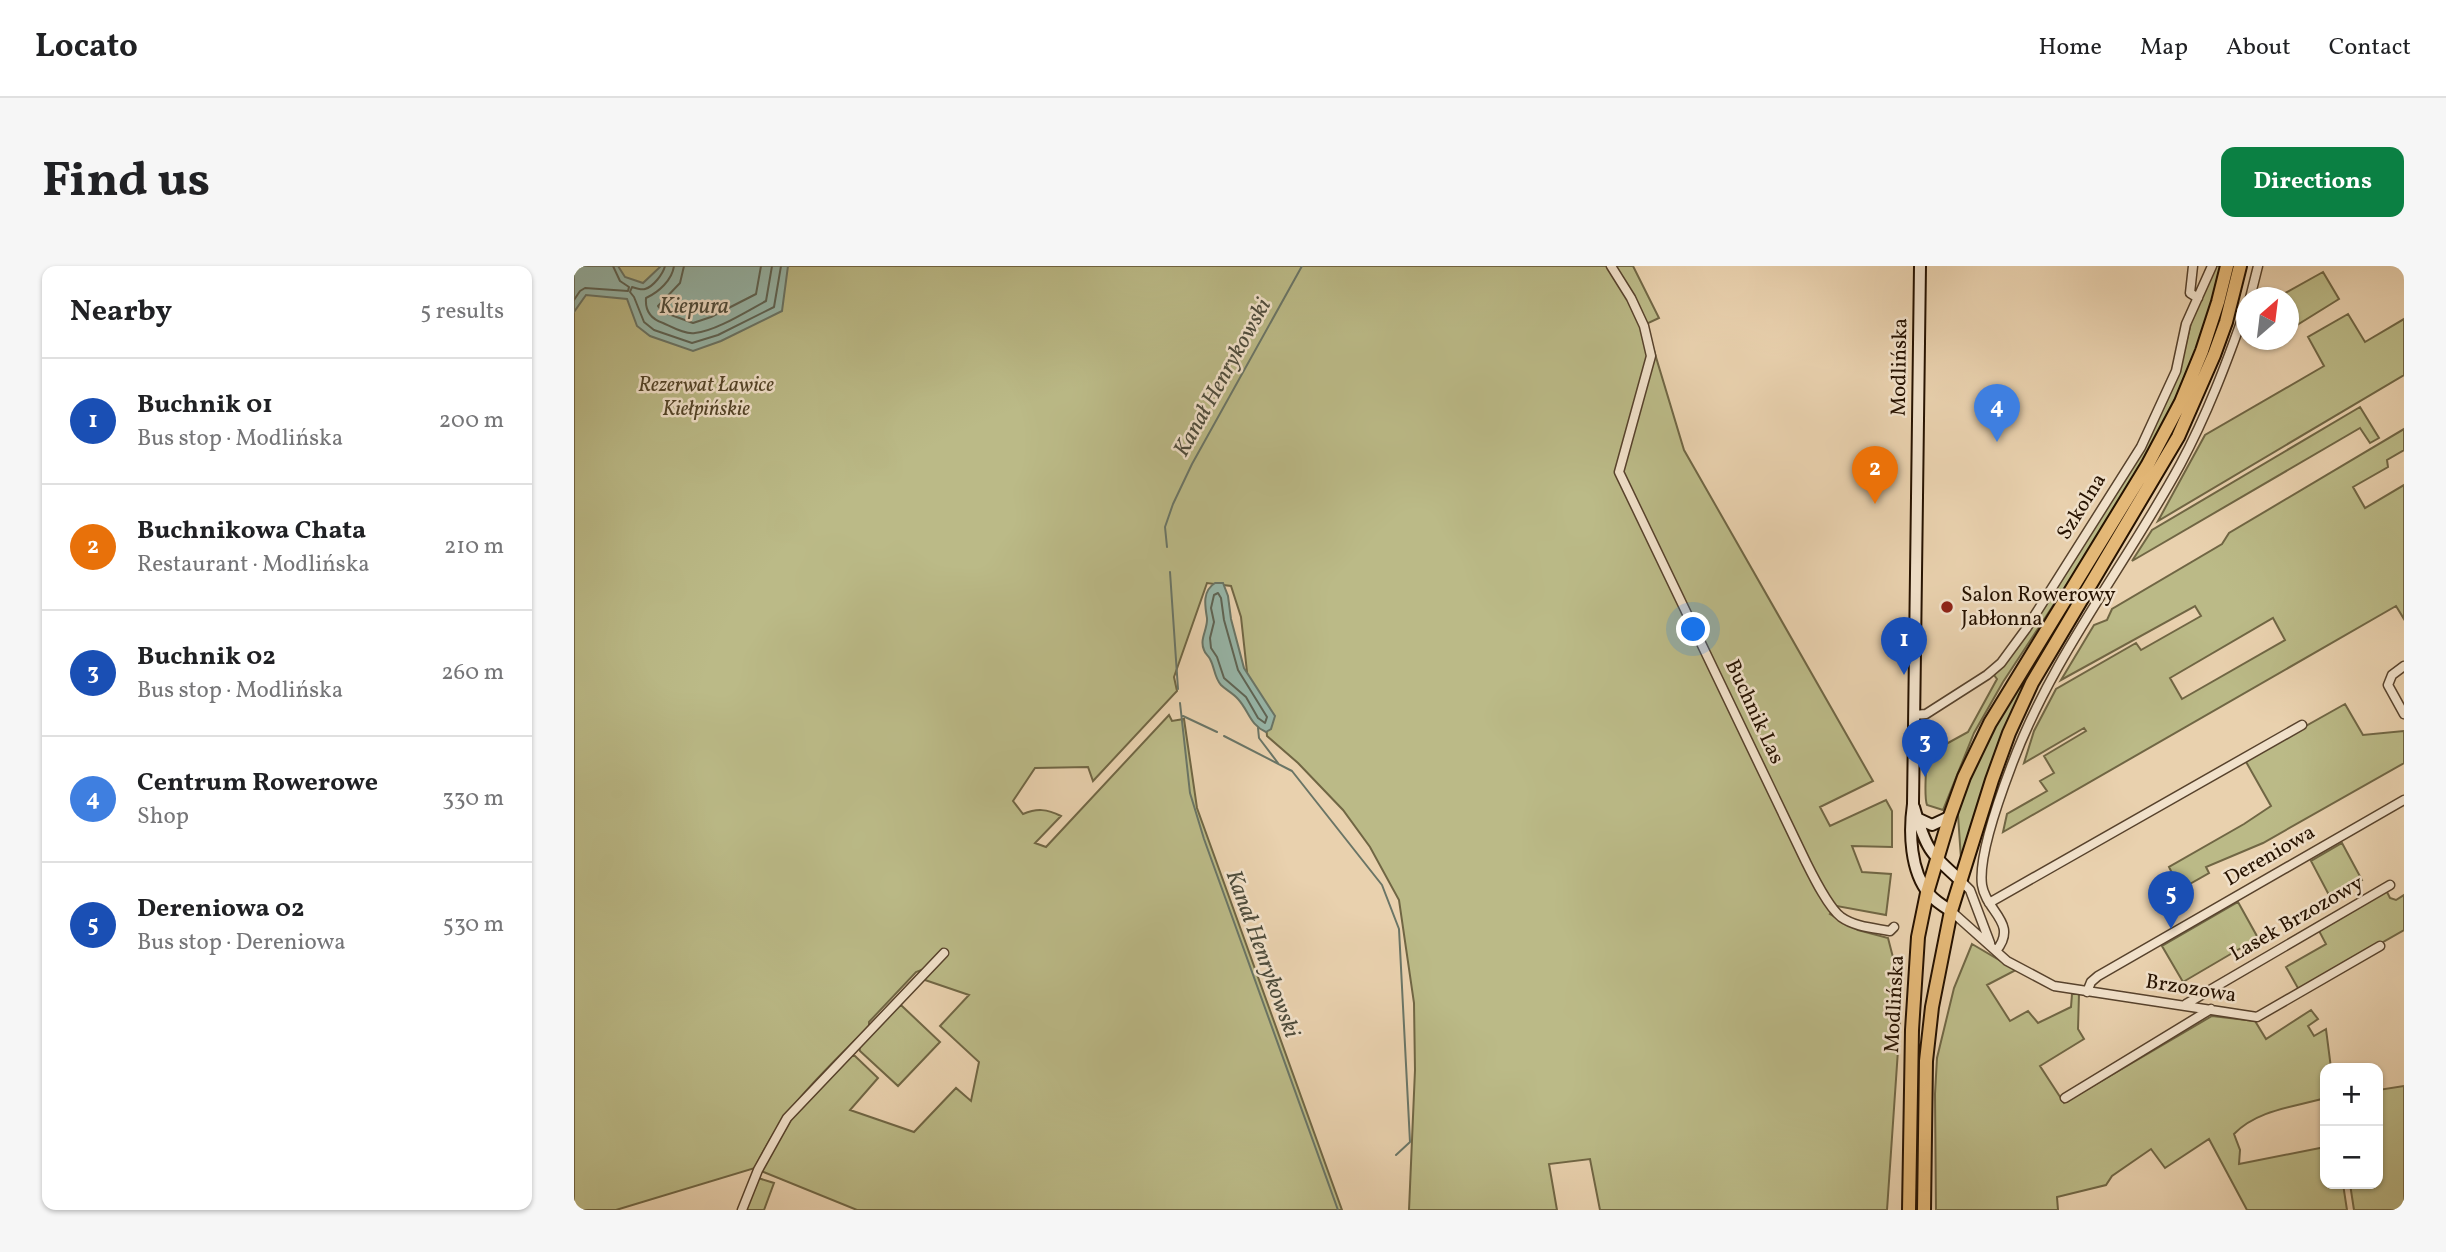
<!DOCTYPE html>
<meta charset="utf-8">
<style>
:root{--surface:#fff;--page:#f6f6f6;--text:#202124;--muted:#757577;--line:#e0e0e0;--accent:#0b8043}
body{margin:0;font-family:Vollkorn,serif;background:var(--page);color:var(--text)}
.controls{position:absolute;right:21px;bottom:21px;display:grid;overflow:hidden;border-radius:14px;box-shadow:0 2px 5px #0004}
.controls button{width:63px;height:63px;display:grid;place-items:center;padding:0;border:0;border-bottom:2px solid var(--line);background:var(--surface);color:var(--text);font:35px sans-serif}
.compass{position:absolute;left:1662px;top:21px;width:63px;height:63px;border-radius:50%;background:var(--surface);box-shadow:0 2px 5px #0004;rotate:28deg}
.you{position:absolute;left:1120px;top:364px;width:24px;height:24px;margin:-18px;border:5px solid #fff;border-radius:50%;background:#1a73e8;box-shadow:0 0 0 10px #1a73e833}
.badge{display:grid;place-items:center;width:46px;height:46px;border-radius:50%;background:var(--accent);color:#fff;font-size:23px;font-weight:700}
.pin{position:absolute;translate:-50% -58px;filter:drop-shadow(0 2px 4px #0008)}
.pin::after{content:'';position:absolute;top:37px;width:24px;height:21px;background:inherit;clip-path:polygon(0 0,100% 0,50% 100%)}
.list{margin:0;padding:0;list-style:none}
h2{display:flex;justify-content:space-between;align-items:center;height:91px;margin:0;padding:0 28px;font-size:30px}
h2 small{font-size:23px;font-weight:400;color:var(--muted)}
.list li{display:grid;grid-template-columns:46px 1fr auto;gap:21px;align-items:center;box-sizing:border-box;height:126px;padding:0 28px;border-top:2px solid var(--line)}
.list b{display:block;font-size:26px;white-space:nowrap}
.list p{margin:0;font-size:23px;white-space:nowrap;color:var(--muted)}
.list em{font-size:23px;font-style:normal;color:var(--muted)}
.map{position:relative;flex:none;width:1830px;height:944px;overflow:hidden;border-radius:14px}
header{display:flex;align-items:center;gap:42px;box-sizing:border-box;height:98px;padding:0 35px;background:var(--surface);border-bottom:2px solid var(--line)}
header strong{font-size:33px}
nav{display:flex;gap:38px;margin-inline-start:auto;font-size:24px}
.intro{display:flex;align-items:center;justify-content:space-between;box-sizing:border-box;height:168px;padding:0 42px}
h1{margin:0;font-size:49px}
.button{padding:18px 32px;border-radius:14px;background:var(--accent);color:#fff;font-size:24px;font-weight:700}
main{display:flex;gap:42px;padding:0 42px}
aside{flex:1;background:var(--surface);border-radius:14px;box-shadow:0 2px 5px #0004}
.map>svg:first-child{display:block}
</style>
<header>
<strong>Locato</strong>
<nav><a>Home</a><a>Map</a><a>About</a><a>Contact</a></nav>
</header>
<div class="intro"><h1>Find us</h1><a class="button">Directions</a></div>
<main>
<aside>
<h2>Nearby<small>5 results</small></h2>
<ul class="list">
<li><span class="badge" style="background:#1a4fb4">1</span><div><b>Buchnik 01</b><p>Bus stop · Modlińska</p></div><em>200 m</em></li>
<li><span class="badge" style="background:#e8710a">2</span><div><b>Buchnikowa Chata</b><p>Restaurant · Modlińska</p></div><em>210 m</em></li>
<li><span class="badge" style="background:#1a4fb4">3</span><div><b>Buchnik 02</b><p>Bus stop · Modlińska</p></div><em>260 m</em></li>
<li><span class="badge" style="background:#3f7fe0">4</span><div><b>Centrum Rowerowe</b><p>Shop</p></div><em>330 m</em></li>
<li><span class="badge" style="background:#1a4fb4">5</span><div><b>Dereniowa 02</b><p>Bus stop · Dereniowa</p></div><em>530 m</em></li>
</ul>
</aside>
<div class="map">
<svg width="1830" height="944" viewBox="0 0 1830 944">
<rect width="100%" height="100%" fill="#e9d1ae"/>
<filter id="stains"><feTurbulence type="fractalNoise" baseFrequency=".00286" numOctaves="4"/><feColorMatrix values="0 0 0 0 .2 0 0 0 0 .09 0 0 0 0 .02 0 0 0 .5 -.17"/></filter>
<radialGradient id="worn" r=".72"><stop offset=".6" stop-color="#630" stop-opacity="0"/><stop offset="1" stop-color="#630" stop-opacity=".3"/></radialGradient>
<!-- green -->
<path fill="#bbba87" stroke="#706644" stroke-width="2" fill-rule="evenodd" d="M0 0H1059L1085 52 1072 58 1110 184 1299 515 1246 541 1256 560 1312 534 1318 545V581L1278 580 1288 606 1317 608 1312 649 1263 640 1256 648 1284 664 1314 672 1328 726 1313 944H1026L1016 893 975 898 983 944H835L841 804 840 737 825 634 796 581 769 544 724 497 693 470 692 459 674 415 667 351 657 320 633 317 600 411 603 425 519 515 514 501 461 502 439 535 449 548C463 542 473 543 487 550L461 577 472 581 595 449 598 455 610 453 623 542 768 944H283L187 905 218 852 277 790H281L304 812 276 844 340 866 382 822 397 835 405 796 366 760 395 729 348 713 371 689 368 683 350 703 342 706 295 756V760C250 806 208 842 181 902L42 944H0Z
M1641 0H1649L1617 100 1575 187 1530 262 1429 416 1400 467 1369 544 1353 539C1350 531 1352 496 1354 488L1394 466 1423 413 1420 409 1444 381 1523 257 1568 182 1591 138 1606 101 1618 53Z
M1658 0H1662L1643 67 1622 122 1596 175 1470 387 1387 593 1384 549 1381 548 1417 464 1570 215Z
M1749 6 1765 33 1715 64 1714 32 1704 31Z
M1774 48 1791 76 1830 53V109L1584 255 1631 169 1750 100 1734 71Z
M1786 141 1805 172 1796 177 1786 162 1558 295 1578 264Z
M1830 163V184L1813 194 1814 201 1779 221 1791 242 1830 219V353L1822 340 1429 566 1433 548 1473 525 1466 515 1480 507 1470 490 1512 465 1510 462 1450 497 1460 465 1482 423 1562 377 1567 384 1627 350 1621 340 1487 414 1520 359 1533 354 1538 343 1648 278 1655 267ZM1699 352 1711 374 1608 433 1596 412Z
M1771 438 1789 469 1830 465V497L1689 577 1632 601 1635 607 1607 623 1601 612H1598L1600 611 1595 601 1670 558 1697 540 1671 494Z
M1768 577 1788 614 1756 631 1737 595Z
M1812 624 1816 632 1822 634 1830 629V664L1725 724 1712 701 1752 678 1744 663Z
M1664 636 1684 672 1609 716 1588 680Z
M1398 678 1442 704 1413 719 1436 755 1454 745 1464 757 1497 741 1498 728H1505L1504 763 1510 773 1466 800 1490 837 1638 750 1681 755 1692 773 1737 744 1744 753 1734 760 1740 770 1752 763 1757 802H1751V832C1720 841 1683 844 1660 868L1666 884 1665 898 1751 881V918H1769L1773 944H1673L1635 873 1591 902 1577 883 1538 910 1532 919 1483 931 1484 944H1362L1361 828 1363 792 1380 722Z
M324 740H328L366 776 324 820 286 785 285 780Z
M1830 820V944H1780L1776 918H1804V824Z
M184 912 200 917 190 944H171Z"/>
<!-- water -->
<path fill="#97b7aa" stroke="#6a7566" stroke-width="2" d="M4 0H44L51 11 69 17 87 0H214L208 45 147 75 119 85 76 70 63 60 53 33 12 29 0 46V6Z
M641 317H649L654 330 657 353 670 402 701 450 697 463 692 466C676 459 675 445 664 433 659 427 652 424 647 419 640 411 641 402 636 393 635 390 631 388 630 384 625 373 634 363 633 352 631 340 628 325 641 317Z"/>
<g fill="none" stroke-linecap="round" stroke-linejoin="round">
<!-- shore -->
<path stroke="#5e6455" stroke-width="2" d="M91 0C89 8 79 21 71 23 68 24 61 22 58 21L56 26 60 31 70 56 80 64 118 77 144 69 200 41 207 0
M100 0C98 14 85 26 72 32 71 44 77 53 89 57 98 61 112 69 121 67 142 65 173 45 192 35L198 0
M110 0 106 17 84 40 89 46 119 57 137 51 182 28 187 0
M0 34 6 25 11 22 54 25 55 21 46 15 39 0
M644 327 647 332 650 354 664 404 693 451 691 457 684 452 672 431 650 412 643 391 637 382 636 372 640 356 637 342 640 329Z"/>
<!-- stream -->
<path stroke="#6a7566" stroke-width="2" d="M593 281 591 261 599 238 618 198 728 0
M596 306 604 423
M606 437 616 527 630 573 764 944
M609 450 643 466
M684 462 685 472 704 497
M650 470 718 505 808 619 825 663 836 876 822 889"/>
<defs>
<path id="street" d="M1037 0 1057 32 1070 60 1077 90 1045 206 1231 594C1239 610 1254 641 1267 651 1281 661 1300 662 1316 665L1320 661
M1619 0 1616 27 1624 32
M1676 32 1684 0
M1830 400 1818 409 1814 419 1830 448
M1340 449 1352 448 1413 409 1427 397 1452 363 1567 181 1602 105 1612 58 1638 0
M1387 615 1396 624 1416 677
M1415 637 1728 459
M1377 645 1433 695 1480 720 1683 751 1806 680
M1422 685C1445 657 1412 646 1408 619 1404 590 1426 530 1437 501 1477 392 1551 300 1606 199 1633 149 1653 96 1672 42
M1513 726 1517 716 1524 710 1830 534
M1612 738 1816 619
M1491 832 1637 743
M168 944 184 904 213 852 370 687"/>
<path id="secondary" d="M1346 0 1339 538C1335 566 1336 605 1355 628 1361 635 1369 640 1377 645
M1340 541C1352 583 1355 586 1387 615
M1343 552 1358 559 1375 551"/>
<path id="primary" d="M1335 944 1338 764 1344 671 1353 627 1376 550 1390 511 1416 457 1573 200 1607 136 1628 85 1644 36 1653 0
M1350 944 1352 795 1358 741 1377 645 1418 514 1435 467 1458 417 1604 171 1640 89 1652 56 1666 0"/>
</defs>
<!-- street casing -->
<use href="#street" stroke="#57422c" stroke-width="11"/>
<!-- secondary casing -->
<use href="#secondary" stroke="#261200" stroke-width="14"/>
<!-- primary casing -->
<use href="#primary" stroke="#261200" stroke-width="16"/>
<!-- street -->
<use href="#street" stroke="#f1e1ca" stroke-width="8"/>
<!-- secondary -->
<use href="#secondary" stroke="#f1e1ca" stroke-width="10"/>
<!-- primary -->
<use href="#primary" stroke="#e4b877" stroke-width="12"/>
</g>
<!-- markers -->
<circle fill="#8f2418" stroke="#f1e1ca" stroke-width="2.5" cx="1373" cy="341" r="7"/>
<g text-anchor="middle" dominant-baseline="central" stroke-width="5" stroke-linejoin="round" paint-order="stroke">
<!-- street labels -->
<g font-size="21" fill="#261200" stroke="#f1e1ca">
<text transform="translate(1326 101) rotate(-89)">Modlińska</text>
<text transform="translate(1508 241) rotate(-58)">Szkolna</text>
<text transform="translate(1180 446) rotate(65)">Buchnik Las</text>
<text transform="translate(1696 590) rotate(-30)">Dereniowa</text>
<text transform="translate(1723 653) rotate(-30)">Lasek Brzozowy</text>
<text transform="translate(1617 723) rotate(9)">Brzozowa</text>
<text transform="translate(1321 738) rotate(-87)">Modlińska</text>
</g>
<!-- park labels -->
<g font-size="21" font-style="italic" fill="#534428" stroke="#f1e1ca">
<text x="132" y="119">Rezerwat Ławice<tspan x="132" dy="24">Kiełpińskie</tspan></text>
</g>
<!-- poi labels -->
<g font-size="21" fill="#261200" stroke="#f1e1ca" text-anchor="start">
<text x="1387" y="329">Salon Rowerowy<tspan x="1387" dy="24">Jabłonna</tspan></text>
</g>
<!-- water labels -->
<g font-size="23" font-style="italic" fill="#4e4c3c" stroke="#f1e1ca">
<text x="120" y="41">Kiepura</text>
<text transform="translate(649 112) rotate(-61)">Kanał Henrykowski</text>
<text transform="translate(688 688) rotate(70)">Kanał Henrykowski</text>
</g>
</g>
<rect width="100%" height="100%" filter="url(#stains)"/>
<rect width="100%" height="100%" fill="url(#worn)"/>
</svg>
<div class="controls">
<button>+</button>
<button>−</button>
</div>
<svg class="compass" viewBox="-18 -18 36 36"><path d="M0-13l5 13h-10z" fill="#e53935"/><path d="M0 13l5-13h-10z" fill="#757577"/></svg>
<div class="you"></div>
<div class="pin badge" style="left:1330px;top:409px;background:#1a4fb4">1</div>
<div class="pin badge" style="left:1301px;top:238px;background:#e8710a">2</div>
<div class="pin badge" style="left:1351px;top:511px;background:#1a4fb4">3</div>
<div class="pin badge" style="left:1423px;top:176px;background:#3f7fe0">4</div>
<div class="pin badge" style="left:1597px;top:663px;background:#1a4fb4">5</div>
</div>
</main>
